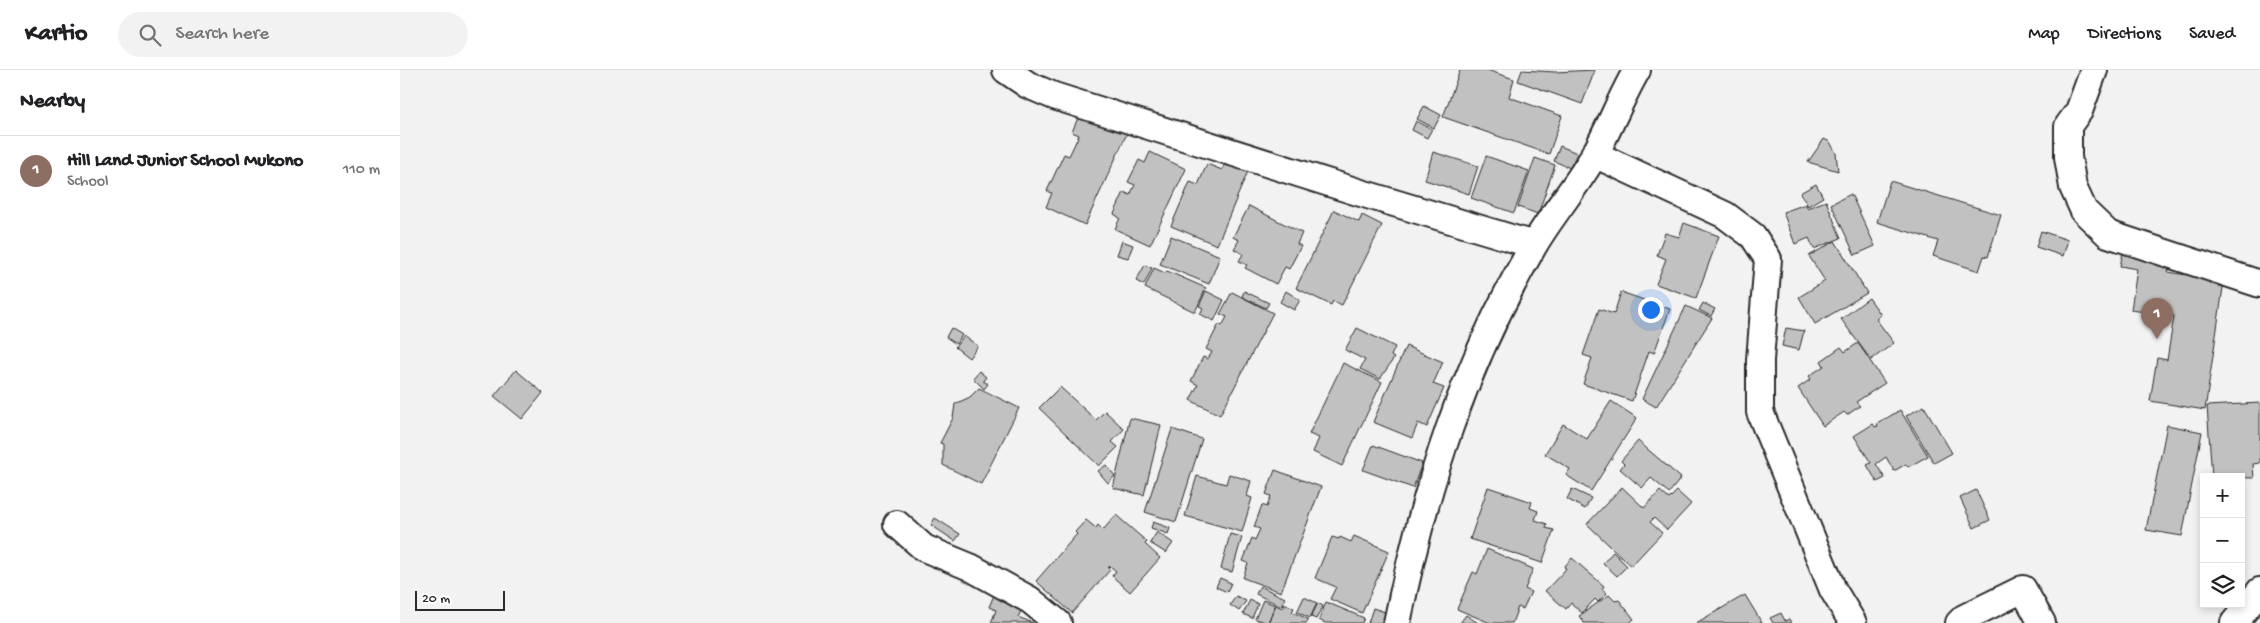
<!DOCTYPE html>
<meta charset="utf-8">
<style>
:root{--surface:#fff;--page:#f2f2f2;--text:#202124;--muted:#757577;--line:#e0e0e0;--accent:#db2777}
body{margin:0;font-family:"Gochi Hand",sans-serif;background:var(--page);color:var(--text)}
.controls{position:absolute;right:15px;bottom:15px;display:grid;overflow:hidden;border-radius:0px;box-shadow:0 2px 8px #0003}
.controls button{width:45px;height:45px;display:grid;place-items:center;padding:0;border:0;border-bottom:1px solid var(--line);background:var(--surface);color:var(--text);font:25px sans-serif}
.scale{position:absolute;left:15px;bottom:12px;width:90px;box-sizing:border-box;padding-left:5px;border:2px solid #2b2b2b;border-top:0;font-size:14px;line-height:18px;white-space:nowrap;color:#2b2b2b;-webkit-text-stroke:4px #fff;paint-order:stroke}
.you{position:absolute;left:1250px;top:239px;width:18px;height:18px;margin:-12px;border:4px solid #fff;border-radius:50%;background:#1a73e8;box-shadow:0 0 0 8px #1a73e833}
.badge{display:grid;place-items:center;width:32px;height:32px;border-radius:50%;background:var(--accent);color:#fff;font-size:16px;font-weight:700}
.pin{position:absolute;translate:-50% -41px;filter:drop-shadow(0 1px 2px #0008)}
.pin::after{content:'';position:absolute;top:26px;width:18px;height:15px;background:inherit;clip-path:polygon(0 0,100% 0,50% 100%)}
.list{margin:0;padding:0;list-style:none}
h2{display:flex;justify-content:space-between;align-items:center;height:65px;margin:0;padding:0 20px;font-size:21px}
h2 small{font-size:16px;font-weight:400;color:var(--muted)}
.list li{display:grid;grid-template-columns:32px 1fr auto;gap:15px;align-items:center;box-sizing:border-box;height:70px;padding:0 20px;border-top:1px solid var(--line)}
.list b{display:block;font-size:19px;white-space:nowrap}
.list p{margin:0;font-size:16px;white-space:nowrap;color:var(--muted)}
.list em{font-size:16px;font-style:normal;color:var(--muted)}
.icon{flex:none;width:28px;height:28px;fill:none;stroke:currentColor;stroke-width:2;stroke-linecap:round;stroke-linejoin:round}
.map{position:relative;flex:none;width:1860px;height:553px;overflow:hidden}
header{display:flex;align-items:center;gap:30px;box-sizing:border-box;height:70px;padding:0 25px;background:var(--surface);border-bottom:1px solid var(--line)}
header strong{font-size:24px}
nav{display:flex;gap:28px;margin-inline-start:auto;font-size:18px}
.search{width:350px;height:45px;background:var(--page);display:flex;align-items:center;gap:12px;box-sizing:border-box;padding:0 18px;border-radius:28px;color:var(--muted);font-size:19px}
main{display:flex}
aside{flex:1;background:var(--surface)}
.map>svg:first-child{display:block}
</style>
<header>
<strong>Kartio</strong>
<div class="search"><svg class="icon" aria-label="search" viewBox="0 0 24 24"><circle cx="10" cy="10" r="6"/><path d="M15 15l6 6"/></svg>Search here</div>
<nav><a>Map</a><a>Directions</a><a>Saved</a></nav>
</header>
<main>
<aside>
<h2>Nearby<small></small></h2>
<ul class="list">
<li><span class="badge" style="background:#8d6e63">1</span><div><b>Hill Land Junior School Mukono</b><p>School</p></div><em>110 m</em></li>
</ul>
</aside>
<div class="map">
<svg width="1860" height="553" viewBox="0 0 1860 553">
<rect width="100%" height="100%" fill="#f2f2f2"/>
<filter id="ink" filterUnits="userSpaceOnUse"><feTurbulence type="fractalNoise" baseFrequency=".02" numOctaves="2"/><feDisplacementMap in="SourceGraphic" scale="10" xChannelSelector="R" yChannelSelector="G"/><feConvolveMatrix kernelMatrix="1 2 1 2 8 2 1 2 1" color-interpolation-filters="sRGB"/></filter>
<g filter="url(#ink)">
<!-- building -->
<path fill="#c1c1c1" stroke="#2b2b2b" d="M1060 0H1087L1114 9 1109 27 1162 46 1149 84 1043 47Z
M1122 0 1155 2 1195 0 1182 34 1118 11Z
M1024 36 1041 45 1034 58 1017 49Z
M681 41 729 59 685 155 646 137 652 123 647 121 664 84 669 86 679 65 672 62Z
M1016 51 1032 59 1027 68 1012 60Z
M1424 69 1430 72 1436 83 1438 101 1408 92Z
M1160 76 1177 83 1170 98 1154 91Z
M750 82 786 99 750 175 715 159 720 148 714 144 724 122 730 125 735 115 728 112 739 90 745 93Z
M1033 82 1078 96 1069 124 1025 110Z
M1086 86 1129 101 1114 143 1071 128Z
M1135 88 1155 95 1138 144 1118 137Z
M826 91 848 101 817 175 771 156 790 112 798 115 807 94 822 100Z
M1490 111 1601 145 1588 187 1584 186 1579 201 1533 186 1538 171 1477 152Z
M1416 114 1423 127 1408 136 1400 123Z
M1451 124 1475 176 1455 185 1431 134Z
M1426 131 1441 168 1414 179 1409 168 1395 174 1383 142 1406 134 1407 138Z
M849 136 902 163 897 174 901 176 889 199 885 197 876 214 845 198 847 195 839 191 843 184 834 179 839 170 833 167Z
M934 140 959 152 962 145 982 155 942 235 933 231 931 235 896 218Z
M1284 153 1319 166 1296 228 1256 214 1266 189 1257 185 1265 163 1279 167Z
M1641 161 1668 170 1663 186 1636 177Z
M771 166 820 186 809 214 760 194Z
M722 171 733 175 728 188 717 185Z
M1435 171 1467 223 1415 254 1399 227 1425 211 1409 186Z
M1724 178 1771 194 1768 202 1824 211 1805 340 1750 331 1757 288 1767 290 1774 246 1731 240 1737 199 1720 196Z
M745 195 752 198 744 215 736 211Z
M754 198 765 203 767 201 806 218 795 242 745 218Z
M806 221 824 230 814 251 800 244 803 238 799 236Z
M844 221 869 233 866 238 842 227Z
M886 221 900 230 894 240 880 232Z
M832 222 873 243 820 345 790 330 798 315 791 311 803 287 808 289 812 282 806 279 819 254 822 256 827 247 820 244Z
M1221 222 1270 239 1254 283 1249 281 1232 331 1183 314 1192 288 1183 285 1199 239 1214 244Z
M1469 228 1481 245 1476 249 1494 273 1471 290 1441 249Z
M1303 233 1315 239 1311 246 1299 240Z
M1286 236 1312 248 1256 337 1242 329Z
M551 258 562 265 556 274 546 267Z
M957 258 995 277 991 286 994 288 980 309 960 299 965 290 945 280Z
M1386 258 1404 261 1399 280 1382 276Z
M564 266 578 276 569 288 555 277Z
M1458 273 1485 313 1456 332 1460 336 1447 345 1444 342 1423 356 1398 318 1411 309 1409 306 1424 296 1421 291 1441 277 1445 282Z
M1006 276 1043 292 1033 314 1044 318 1027 357 1018 353 1012 368 973 352Z
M943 293 982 312 942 396 913 382 919 368 909 364Z
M116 300 143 323 122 349 94 326Z
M579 301 586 307 583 311 588 314 584 319 573 308Z
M660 317 696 350 705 341 724 359 712 372 718 377 699 396 639 338Z
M579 318 619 338 581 414 543 395V374L540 373 553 348 555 334 570 327Z
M1211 331 1237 348 1191 421 1166 405 1170 399 1145 384 1163 354 1187 369Z
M1860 333V393L1853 394 1854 408 1812 407 1807 336Z
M1524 336 1552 383 1534 393 1506 346Z
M1500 340 1528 386 1508 397 1506 394 1494 401 1486 387 1476 394 1485 408 1477 412 1467 395 1471 393 1454 366 1473 354 1475 357 1478 356 1477 354Z
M730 348 761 355 744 425 713 418Z
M1767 355 1802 362 1782 466 1746 460Z
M772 359 802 369 776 452 745 442Z
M1238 371 1281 408 1269 423 1251 408 1242 418 1220 399 1224 394 1221 391Z
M973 375 1022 393 1013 418 963 400Z
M706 395 715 406 708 413 698 401Z
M875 400 921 417 881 522 843 508 848 493 843 491 852 468 855 470 860 459 854 457 862 435 867 437 871 426 866 424Z
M829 404 851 411 847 426 852 428 842 462 785 446 797 406 826 414Z
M1088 417 1132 432 1130 438 1138 441 1135 450 1147 454 1146 458 1154 460 1142 493 1070 469Z
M1222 417 1244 438 1260 421 1269 429 1277 421 1291 434 1267 460 1254 448 1250 452 1262 463 1231 496 1187 454Z
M1172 419 1191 428 1185 439 1167 429Z
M1576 420 1590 450 1574 458 1560 428Z
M716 445 747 472 745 474 760 488 730 522 712 506 716 501 710 496 708 498 710 500 672 543 636 511 677 464 675 462 686 450 696 458 698 455 703 460Z
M535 448 560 464 555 471 531 455Z
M753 452 770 458 768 464 751 458Z
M757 462 773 473 766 483 750 473Z
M830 464 842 467 832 502 821 499Z
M954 466 989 481 962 543 930 529 936 517 915 508 932 467 939 469 940 467 951 472Z
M1087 479 1133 499 1125 519 1131 522 1123 539 1118 537 1112 553H1090L1057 539 1073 502 1077 504Z
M1213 482 1227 496 1217 506 1203 493Z
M1172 488 1204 516 1202 519 1207 523 1198 532 1195 529 1182 543 1171 533 1166 539 1145 521 1164 501 1166 498 1164 497Z
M820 508 831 513 827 522 816 517Z
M860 516 885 528 881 536 856 524Z
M597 518 623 537 618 547 633 553H591L596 540 589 537Z
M1209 525 1215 531 1219 530 1234 549 1229 553H1184L1179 546Z
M1345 525 1362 553H1296Z
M836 526 846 531 839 541 830 535Z
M904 527 917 533 910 548 897 542Z
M850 530 858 534 852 548 843 544Z
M863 530 875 535 868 553 855 549Z
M926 532 964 548 962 553H925L919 550Z
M884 533 894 538 892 542 908 549 907 553H868L876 535 882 538Z
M918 533 923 536 916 549 911 547Z
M973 538 988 543 984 553H968Z
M1381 543 1385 551 1389 549 1391 553H1373L1370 548Z
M1066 545 1078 553H1060Z"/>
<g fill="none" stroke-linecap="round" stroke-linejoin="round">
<defs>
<path id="street" d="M606 0 628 15 654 26 961 123 1134 175
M1694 0 1679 41 1668 56V87L1673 117 1684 141 1708 164 1860 214
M1194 84 1325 145 1353 166 1368 189 1360 290V342L1433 520 1453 553
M497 454 524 478 570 497 630 530 658 553
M997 553C1025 416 1063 297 1134 175 1152 144 1177 116 1195 84 1210 57 1221 27 1237 0
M1559 553 1564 548 1623 519 1642 553
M1834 553 1860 521"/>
</defs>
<!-- street casing -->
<use href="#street" stroke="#2b2b2b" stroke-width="30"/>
<!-- street -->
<use href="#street" stroke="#fff" stroke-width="26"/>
</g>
</g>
</svg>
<div class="controls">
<button>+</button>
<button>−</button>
<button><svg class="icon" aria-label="layers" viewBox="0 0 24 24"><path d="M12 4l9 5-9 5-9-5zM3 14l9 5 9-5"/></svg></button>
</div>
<div class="scale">20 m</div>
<div class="you"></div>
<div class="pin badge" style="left:1757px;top:269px;background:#8d6e63">1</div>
</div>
</main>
